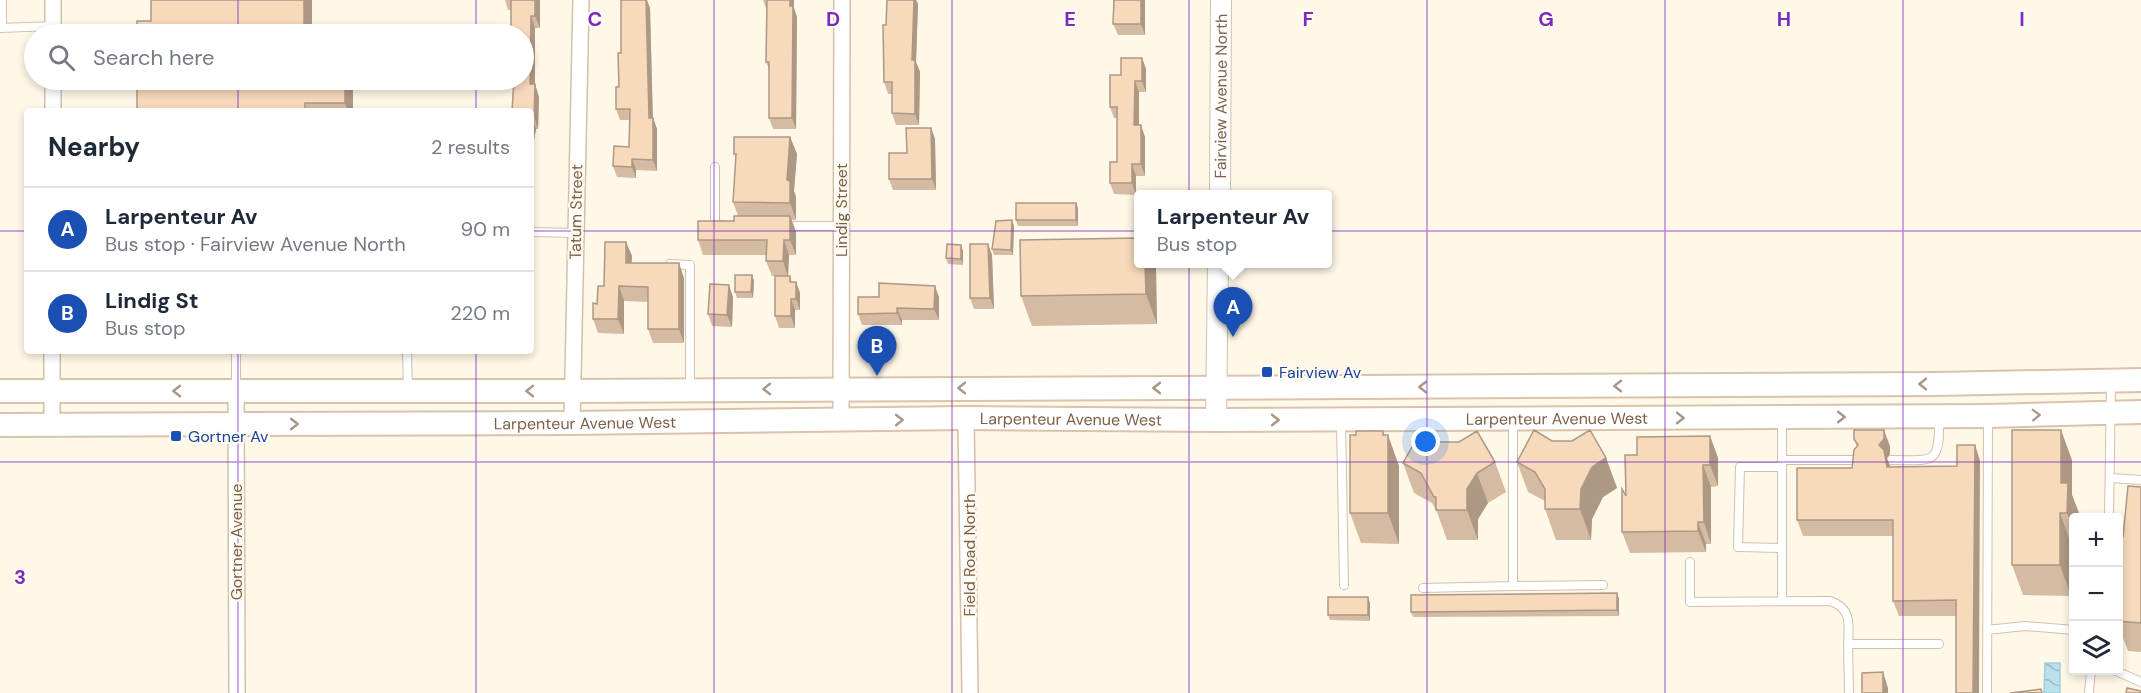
<!DOCTYPE html>
<meta charset="utf-8">
<style>
:root{--surface:#fff;--page:#f2f2f3;--text:#1f2937;--muted:#747a83;--line:#e0e1e3;--accent:#ea580c}
body{margin:0;font-family:"DM Sans",sans-serif;background:var(--page);color:var(--text)}
.controls{position:absolute;right:18px;bottom:18px;display:grid;overflow:hidden;border-radius:6px;box-shadow:0 3px 9px #0003}
.controls button{width:54px;height:54px;display:grid;place-items:center;padding:0;border:0;border-bottom:2px solid var(--line);background:var(--surface);color:var(--text);font:30px sans-serif}
.you{position:absolute;left:1426px;top:442px;width:21px;height:21px;margin:-15px;border:4px solid #fff;border-radius:50%;background:#1a73e8;box-shadow:0 0 0 9px #1a73e833}
.badge{display:grid;place-items:center;width:39px;height:39px;border-radius:50%;background:var(--accent);color:#fff;font-size:20px;font-weight:700}
.pin{position:absolute;translate:-50% -50px;filter:drop-shadow(0 2px 3px #0008)}
.pin::after{content:'';position:absolute;top:32px;width:21px;height:18px;background:inherit;clip-path:polygon(0 0,100% 0,50% 100%)}
.popup{position:absolute;left:1134px;top:190px;width:198px;height:78px;box-sizing:border-box;display:grid;place-content:center;border-radius:6px;background:var(--surface);filter:drop-shadow(0 2px 4px #0005);font-size:20px;white-space:nowrap;color:var(--muted)}
.popup b{font-size:22px;color:var(--text)}
.popup::after{content:'';position:absolute;left:50%;top:100%;margin-left:-12px;border:12px solid transparent;border-top-color:var(--surface)}
.list{margin:0;padding:0;list-style:none}
h2{display:flex;justify-content:space-between;align-items:center;height:78px;margin:0;padding:0 24px;font-size:26px}
h2 small{font-size:20px;font-weight:400;color:var(--muted)}
.list li{display:grid;grid-template-columns:39px 1fr auto;gap:18px;align-items:center;box-sizing:border-box;height:84px;padding:0 24px;border-top:2px solid var(--line)}
.list b{display:block;font-size:22px;white-space:nowrap}
.list p{margin:0;font-size:20px;white-space:nowrap;color:var(--muted)}
.list em{font-size:20px;font-style:normal;color:var(--muted)}
.icon{flex:none;width:33px;height:33px;fill:none;stroke:currentColor;stroke-width:2;stroke-linecap:round;stroke-linejoin:round}
.map{position:relative;flex:none;width:2141px;height:693px;overflow:hidden}
.search{position:absolute;background:var(--surface);box-shadow:0 3px 9px #0003;left:24px;top:24px;width:510px;height:66px;display:flex;align-items:center;gap:15px;box-sizing:border-box;padding:0 21px;border-radius:33px;color:var(--muted);font-size:22px}
.panel{position:absolute;background:var(--surface);box-shadow:0 3px 9px #0003;left:24px;top:108px;width:510px;height:246px;border-radius:6px}
.map>svg:first-child{display:block}
</style>
<div class="map">
<svg width="2141" height="693" viewBox="0 0 2141 693">
<defs>
<pattern id="water-waves" width="16" height="10" patternUnits="userSpaceOnUse" patternTransform="scale(1.5)"><rect width="16" height="10" fill="#b9e0eb"/><path d="M0 5q4-4 8 0t8 0" fill="none" stroke="#9cb9c0"/></pattern>
</defs>
<rect width="100%" height="100%" fill="#fff8e8"/>
<!-- water -->
<path fill="url(#water-waves)" stroke="#9ecfde" stroke-width="1.5" d="M2045 663H2060V693H2044Z"/>
<g fill="none" stroke-linecap="round" stroke-linejoin="round">
<defs>
<path id="service" d="M2 0V28
M0 28 53 26
M715 167V225H720
M786 226H841
M531 232 576 233
M670 264 690 265V388
M236 351V389
M407 351 408 388
M1513 420V586L1603 585
M1341 421 1344 585
M1782 460H1858
M1891 460C1933 460 1940 466 1939 419
M2111 478 2141 480
M2109 518 2111 382
M1782 548 1738 547 1740 467H1782
M1690 562V602L1830 601C1852 608 1849 625 1848 644
M1423 588 1513 586
M1782 601V419
M1987 630 2025 626 2074 630
M2114 670 2141 682
M1849 693 1848 644H1939
M1987 693 1988 418
M2089 693 2091 670"/>
<path id="minor" d="M53 34V0
M53 111V80
M52 351V425
M236 391 237 693
M966 418 970 693
M841 421 842 0
M572 423 581 0"/>
<g id="tertiary">
<path id="s1" d="M1220 194 1221 0"/>
<path d="M1216 420 1218 264"/>
</g>
<g id="secondary">
<path d="M0 391H572L1936 384 2141 380"/>
<path id="s2" d="M0 425 572 423 966 418 1216 420 1988 416 2141 412"/>
</g>
</defs>
<!-- service casing -->
<use href="#service" stroke="#d3c0ab" stroke-width="10"/>
<!-- minor casing -->
<use href="#minor" stroke="#d3c0ab" stroke-width="18"/>
<!-- tertiary casing -->
<use href="#tertiary" stroke="#d3c0ab" stroke-width="22"/>
<!-- secondary casing -->
<use href="#secondary" stroke="#d9c3ab" stroke-width="26"/>
<!-- service -->
<use href="#service" stroke="#fff" stroke-width="8"/>
<!-- minor -->
<use href="#minor" stroke="#fff" stroke-width="15"/>
<!-- tertiary -->
<use href="#tertiary" stroke="#fff" stroke-width="20"/>
<!-- secondary -->
<use href="#secondary" stroke="#fff" stroke-width="22"/>
</g>
<!-- wall -->
<path fill="#d4bba2" d="M505 0H540V28H535V84L539 97 538 129H536L533 145 531 218V111L511 34V10H508Z
M763 0H794V8L797 17 796 129H773L769 118V69L766 62 767 9H766Z
M887 0H916L918 4 916 62 920 72 919 125H896L892 113V94H888L884 82Z
M1145 0V35H1118L1113 24Z
M650 8 653 118 657 129V171L636 170V178L617 177 613 166 629 147 630 120H620L616 109 621 53Z
M1142 58 1146 69V92H1139V125L1145 137V176H1136V195L1114 194 1110 183 1117 162V118H1114L1110 107Z
M137 80H351L353 85V111H137Z
M931 128 935 139 936 190H893L889 179 907 153Z
M790 137 797 154 794 191 796 197V220H792L796 232V255H789L788 276H790L792 282H796L800 293V310H795V328H779L775 316V276H772L766 261V255H703L698 240 734 221 738 216 733 202 736 159 734 154Z
M1076 203 1078 208V226H1018L1016 220Z
M1014 226 1013 255H994L992 249Z
M626 242 632 256 631 263 684 278V343H653L648 329V302L624 301V334L598 333 593 319 597 304 604 286Z
M988 244 992 255 994 309H974L970 298Z
M963 251V265L948 264 946 258Z
M1138 264H1154L1156 269 1157 324 1032 326 1021 296Z
M752 275 754 281 753 298H737L735 292Z
M733 297 732 327 712 326 708 314Z
M939 297V320H902V325H862L858 314Z
M1384 435 1399 466V544L1361 543 1350 513Z
M1710 436 1718 458V486L1711 487V544H1706V552L1630 553 1622 532 1637 455Z
M1854 439 1890 446V454L1887 458 1890 467 1957 466 1975 445 1980 461 1956 616H1899L1893 601V536H1803L1797 520 1852 468 1857 446Z
M1552 441 1606 458 1617 488 1603 497 1592 519 1591 540H1556L1545 509V501L1528 492 1517 462Z
M1439 442 1495 462 1506 492 1488 503 1478 519V540H1447L1437 512 1432 503 1414 493 1403 463Z
M2072 460V495L2079 513V518H2073V544H2071V596L2023 595 2012 565Z
M2141 487V652L2128 651 2118 625V601L2120 583 2118 579V537H2123Z
M1617 593 1619 599V616L1413 617 1411 612Z
M1370 603V621L1330 620 1328 615Z"/>
<!-- shaded-wall -->
<path fill="#ad9884" d="M304 0H312V34H304Z
M535 0H540V28L535 16Z
M646 0H647L650 8 653 128V118L657 129V171L653 160 649 118Z
M790 0H794V8L797 17 796 129 792 118Z
M914 0H916L918 4 916 62 920 72 919 125 915 114 912 60Z
M1141 0H1145V35L1141 24Z
M531 16 535 28V84L539 97 538 129 534 116 530 84Z
M1142 58 1146 69V92L1142 81Z
M345 80H351L353 85V111H348L345 103Z
M1135 81 1139 92V137L1134 125Z
M531 116 536 129 533 145 531 218Z
M1141 125 1145 137V176L1141 164Z
M931 128 935 139 936 190 932 179Z
M790 137 797 154 794 191 796 197V220L790 203 787 180Z
M632 159 636 170V178L632 167Z
M1132 164 1136 176V195L1132 183Z
M1076 203 1078 208V226L1076 220Z
M790 216 796 232V255L790 240Z
M1012 220 1014 226 1013 255 1011 250Z
M531 238 533 243V261L531 257Z
M784 240 789 255 788 277 783 261Z
M626 242 632 256 631 278 626 263Z
M988 244 992 255 994 309 990 298Z
M961 245 963 251V265L961 259Z
M679 263 684 278V343L679 329Z
M1145 264H1154L1156 269 1157 324 1146 294Z
M752 275 754 281 753 298 751 292Z
M796 282 800 293V310L796 299Z
M729 285 733 297 732 327 727 315Z
M619 286 624 301V334L618 319Z
M935 286 939 297V320L934 309Z
M791 299 795 310V328L791 316Z
M897 308 902 320V325L897 313Z
M1884 430 1890 446V454L1887 458 1890 466 1892 483 1879 445Z
M2061 430 2072 460V495L2079 513V518H2073V530L2067 513 2061 483Z
M1383 431 1388 446V435L1399 466V544L1388 513Z
M1710 436 1718 458V486L1710 465Z
M1975 445 1980 461 1979 693H1973Z
M1606 458 1617 488 1603 497 1592 519 1591 540 1580 509 1581 489 1592 467Z
M1703 465 1711 487V544L1704 522Z
M1477 473 1488 503 1478 519V540L1467 510V489Z
M2060 513 2071 544V596L2060 565Z
M1698 522 1706 544V552L1698 531Z
M1617 593 1619 599V616L1617 610Z
M1368 597 1370 603V621L1368 615Z
M1883 672 1888 688V693H1883Z"/>
<!-- building -->
<path fill="#f7d9bc" stroke="#ad9884" stroke-width="1.5" d="M151 0H304V34H137V21H151Z
M511 0H535V16H531L530 84H535L534 116H531V111H512L514 80H524V34H507H511Z
M621 0H646L649 118H653V160L632 159V167L613 166 614 146 629 147 630 109H616V87H619L618 53H621Z
M767 0H790V6H793L792 118H769V62H766Z
M887 0H914L912 60H915V114L892 113V82H884L883 25H886Z
M1114 0H1141V24H1113Z
M1121 58H1142V81H1135L1134 125H1141V164H1132V183H1110V162H1117V107H1110V75H1121Z
M137 80H345V103H305V111H137Z
M906 128H931L932 179H889V153H907Z
M734 137H790L787 180 790 181V203L733 202 736 154H734Z
M1016 203H1076V220H1016Z
M734 216H790V240H784L783 261H766L767 240H698V221H734Z
M1012 220 1011 250 992 249 996 221Z
M1138 238V264H1145L1146 294 1021 296 1020 240Z
M605 242H626V263H679V329H648V287L619 286 618 319H593V303L597 304 598 286H604Z
M947 244 961 245V259L946 258Z
M970 244H988L990 298H970Z
M735 275H752L751 292H735Z
M775 276H790V282H796V299H791V316H775Z
M879 283 935 286 934 309 897 308V313L858 314V297H879Z
M710 284 729 285 727 315 708 314Z
M1534 430 1552 441H1572L1590 430 1606 458 1592 467 1581 489 1580 509H1545V489L1535 472 1517 462Z
M1854 430H1884V439L1879 445 1884 450 1887 467 1957 466V445H1975L1973 693H1956V600L1893 601V520H1797V468H1852L1854 450 1858 445 1854 439Z
M2012 430H2061V483H2068L2067 513H2060V565H2012Z
M1356 431H1383V435H1388V513H1350V435H1356Z
M1421 431 1439 442H1459L1477 431 1495 462 1477 473 1467 489V510H1436V497H1434L1421 473 1403 463Z
M1710 436V465H1703L1704 522H1698V531L1622 532V489L1626 496 1625 455H1637V437Z
M2128 486 2141 487V623L2118 621V601L2121 568H2118V537H2123Z
M1617 593V610L1411 612V595Z
M1328 597H1368V615H1328Z
M1883 672V693H1862V673Z
M2127 688 2141 691V693H2126Z
M2041 689 2042 693H2010Z"/>
<!-- one-way arrows -->
<defs><path id="oneway-chevron" d="M-2-3.5L2.5 0L-2 3.5" fill="none" stroke-width="1.6" stroke-linecap="round" stroke-linejoin="round" transform="scale(1.5)"/></defs>
<g stroke="#aa9788">
<use href="#oneway-chevron" transform="translate(1923 384) rotate(180)"/>
<use href="#oneway-chevron" transform="translate(1618 386) rotate(180)"/>
<use href="#oneway-chevron" transform="translate(1423 387) rotate(180)"/>
<use href="#oneway-chevron" transform="translate(962 388) rotate(180)"/>
<use href="#oneway-chevron" transform="translate(1157 388) rotate(180)"/>
<use href="#oneway-chevron" transform="translate(767 389) rotate(179)"/>
<use href="#oneway-chevron" transform="translate(177 391) rotate(180)"/>
<use href="#oneway-chevron" transform="translate(530 391) rotate(-180)"/>
<use href="#oneway-chevron" transform="translate(2036 415) rotate(-2)"/>
<use href="#oneway-chevron" transform="translate(1841 417)"/>
<use href="#oneway-chevron" transform="translate(1680 418)"/>
<use href="#oneway-chevron" transform="translate(899 420) rotate(-1)"/>
<use href="#oneway-chevron" transform="translate(1275 420)"/>
<use href="#oneway-chevron" transform="translate(294 424)"/>
</g>
<!-- grid -->
<path fill="none" stroke="#7b2cbf" stroke-width="1.5" stroke-opacity="0.55" d="M238 0V34M476 0V34M714 0V693M952 0V693M1189 0V693M1427 0V693M1665 0V693M1903 0V693M238 80V111M476 80V111M0 231H27M531 231H2141M238 351V693M476 351V693M0 462H2141"/>
<!-- markers -->
<g fill="#1a4fb4" stroke="#fffbf1" stroke-width="2">
<rect x="1261" y="366" width="12" height="12" rx="3"/>
<rect x="170" y="430" width="12" height="12" rx="3"/>
</g>
<g text-anchor="middle" dominant-baseline="central" stroke-width="4.5" stroke-linejoin="round" paint-order="stroke">
<!-- street labels -->
<g font-size="16" fill="#7d5f48" stroke="#fffbf1">
<text stroke="none"><textPath href="#s1" startOffset="98">Fairview Avenue North</textPath></text>
<text transform="translate(841 210) rotate(-90)">Lindig Street</text>
<text transform="translate(576 212) rotate(-89)">Tatum Street</text>
<text stroke="none"><textPath href="#s2" startOffset="1071">Larpenteur Avenue West</textPath></text>
<text stroke="none"><textPath href="#s2" startOffset="1557">Larpenteur Avenue West</textPath></text>
<text stroke="none"><textPath href="#s2" startOffset="585">Larpenteur Avenue West</textPath></text>
<text transform="translate(236 542) rotate(-90)">Gortner Avenue</text>
<text transform="translate(969 555) rotate(-90)">Field Road North</text>
</g>
<!-- transit labels -->
<g font-size="16" fill="#164399" stroke="#fffbf1" text-anchor="start">
<text x="1279" y="372">Fairview Av</text>
<text x="188" y="436">Gortner Av</text>
</g>
</g>
<g font-size="20" text-anchor="middle" font-weight="bold" fill="#7b2cbf" stroke="#fffbf1" stroke-width="4.5" stroke-linejoin="round" paint-order="stroke">
<text x="595" y="26">C</text>
<text x="833" y="26">D</text>
<text x="1070" y="26">E</text>
<text x="1308" y="26">F</text>
<text x="1546" y="26">G</text>
<text x="1784" y="26">H</text>
<text x="2022" y="26">I</text>
<text x="20" y="584">3</text>
</g>
</svg>
<div class="controls">
<button>+</button>
<button>−</button>
<button><svg class="icon" aria-label="layers" viewBox="0 0 24 24"><path d="M12 4l9 5-9 5-9-5zM3 14l9 5 9-5"/></svg></button>
</div>
<div class="you"></div>
<div class="pin badge" style="left:1233px;top:337px;background:#1a4fb4">A</div>
<div class="popup"><b>Larpenteur Av</b>Bus stop</div>
<div class="pin badge" style="left:877px;top:376px;background:#1a4fb4">B</div>
<div class="search"><svg class="icon" aria-label="search" viewBox="0 0 24 24"><circle cx="10" cy="10" r="6"/><path d="M15 15l6 6"/></svg>Search here</div>
<section class="panel">
<h2>Nearby<small>2 results</small></h2>
<ul class="list">
<li><span class="badge" style="background:#1a4fb4">A</span><div><b>Larpenteur Av</b><p>Bus stop · Fairview Avenue North</p></div><em>90 m</em></li>
<li><span class="badge" style="background:#1a4fb4">B</span><div><b>Lindig St</b><p>Bus stop</p></div><em>220 m</em></li>
</ul>
</section>
</div>
